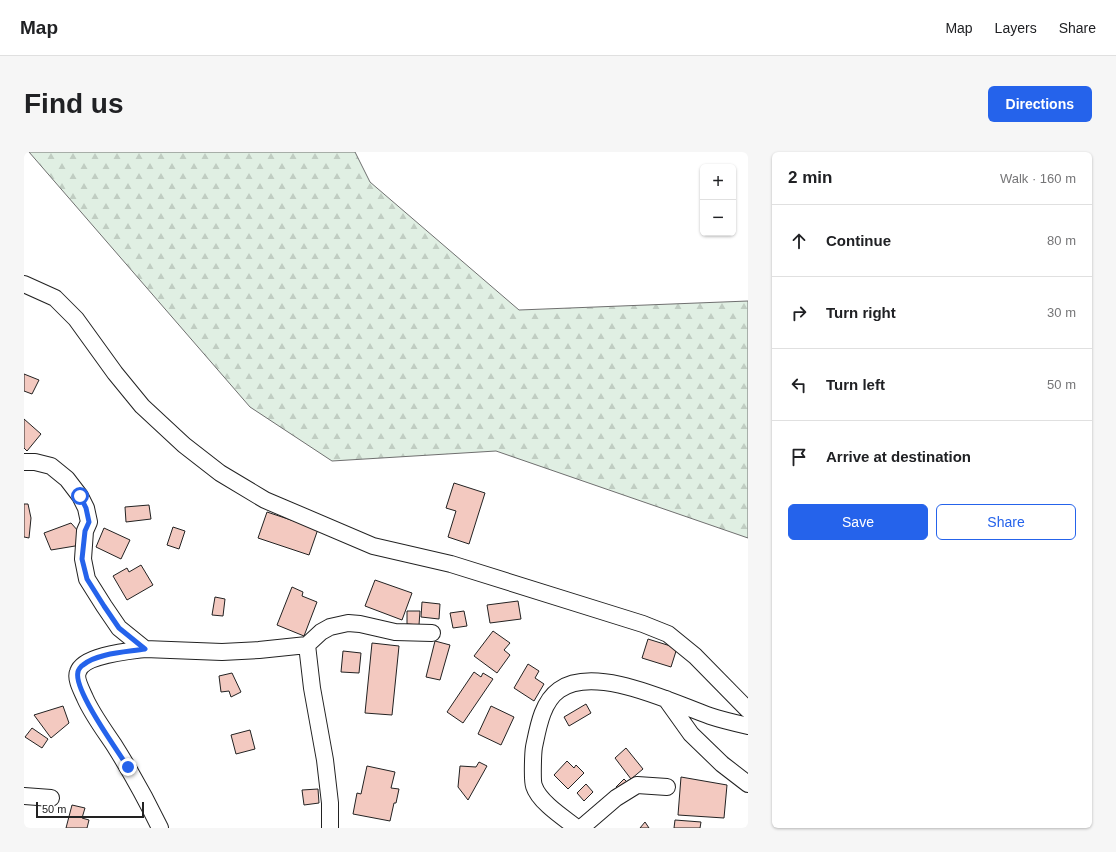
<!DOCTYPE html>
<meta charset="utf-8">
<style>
:root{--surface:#fff;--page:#f6f6f6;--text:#202124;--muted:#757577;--line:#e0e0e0;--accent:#2563eb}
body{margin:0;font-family:Helvetica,sans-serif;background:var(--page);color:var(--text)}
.controls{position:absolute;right:12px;top:12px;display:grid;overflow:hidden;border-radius:6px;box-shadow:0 1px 3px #0004}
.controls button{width:36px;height:36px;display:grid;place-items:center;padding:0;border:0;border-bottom:1px solid var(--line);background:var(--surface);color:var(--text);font:20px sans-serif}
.scale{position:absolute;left:12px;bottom:10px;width:108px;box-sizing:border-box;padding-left:4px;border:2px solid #222;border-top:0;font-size:11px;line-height:14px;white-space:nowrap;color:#222;-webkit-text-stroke:3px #fff;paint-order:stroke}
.stop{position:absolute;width:12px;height:12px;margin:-9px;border:3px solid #2563eb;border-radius:50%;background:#fff}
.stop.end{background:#2563eb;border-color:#fff;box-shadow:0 1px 4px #0008}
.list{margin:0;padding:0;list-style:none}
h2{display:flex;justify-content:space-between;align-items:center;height:52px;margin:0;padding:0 16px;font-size:17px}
h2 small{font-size:13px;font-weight:400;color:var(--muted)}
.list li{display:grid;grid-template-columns:26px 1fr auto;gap:12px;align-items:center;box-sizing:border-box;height:72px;padding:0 16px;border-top:1px solid var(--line)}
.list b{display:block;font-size:15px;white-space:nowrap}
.list em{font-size:13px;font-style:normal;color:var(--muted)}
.actions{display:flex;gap:8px;padding:12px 16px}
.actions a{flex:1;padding:9px 0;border:1px solid var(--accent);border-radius:6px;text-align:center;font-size:14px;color:var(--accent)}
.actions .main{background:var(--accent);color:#fff}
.icon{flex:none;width:22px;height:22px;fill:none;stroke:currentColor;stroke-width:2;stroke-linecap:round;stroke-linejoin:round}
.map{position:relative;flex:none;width:724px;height:676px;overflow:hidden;border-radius:6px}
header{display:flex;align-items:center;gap:24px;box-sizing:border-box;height:56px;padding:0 20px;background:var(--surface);border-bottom:1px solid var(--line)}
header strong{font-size:19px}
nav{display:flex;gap:22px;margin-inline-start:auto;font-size:14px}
.intro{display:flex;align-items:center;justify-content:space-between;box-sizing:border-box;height:96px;padding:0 24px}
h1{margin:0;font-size:28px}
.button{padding:10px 18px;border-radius:6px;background:var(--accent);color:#fff;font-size:14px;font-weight:700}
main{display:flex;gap:24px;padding:0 24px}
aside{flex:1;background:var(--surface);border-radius:6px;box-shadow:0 1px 3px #0004}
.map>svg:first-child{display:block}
</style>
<header>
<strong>Map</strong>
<nav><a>Map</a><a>Layers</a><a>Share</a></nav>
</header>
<div class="intro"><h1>Find us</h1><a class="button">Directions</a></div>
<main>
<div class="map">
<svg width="724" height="676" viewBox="0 0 724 676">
<defs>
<pattern id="forest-firs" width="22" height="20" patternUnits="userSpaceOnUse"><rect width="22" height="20" fill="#e0efe3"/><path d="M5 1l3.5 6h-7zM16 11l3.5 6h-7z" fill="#c0cdc2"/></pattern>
</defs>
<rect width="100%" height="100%" fill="#fff"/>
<!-- forest -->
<path fill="url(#forest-firs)" stroke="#6f6f6f" d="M5 0H331L346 30 495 158 724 149V386L472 299 308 309 226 255Z"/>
<!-- building -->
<path fill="#f3c9c0" stroke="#222" d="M0 222 15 228 8 242 0 239Z
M0 267 17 282 3 299 0 296Z
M430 331 461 341 445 392 424 385 432 359 422 356Z
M0 352H4L7 366 5 386 0 385Z
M125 353 127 367 102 370 101 355Z
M243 360 294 377 285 403 234 386Z
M47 371 55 380 57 393 27 398 20 381Z
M149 375 161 379 155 397 143 393Z
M80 376 106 388 97 407 72 395Z
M117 413 129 433 103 448 89 424 103 416 105 420Z
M351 428 388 441 378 468 341 454Z
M268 435 279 440 278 444 293 450 280 484 253 473Z
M191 445 201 447 199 464 188 463Z
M494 449 497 467 466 471 463 453Z
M398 450 416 452 415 467 397 465Z
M383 459H396L395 473 383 472Z
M440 459 443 474 429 476 426 461Z
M469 479 486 491 480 498 486 503 473 521 450 504Z
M624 487 653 496 647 515 618 506Z
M411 489 426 493 416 528 402 525Z
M348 491 375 494 368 563 341 561Z
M319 499 337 501 335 521 317 520Z
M504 512 515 519 511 526 520 532 510 549 490 536Z
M450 520 457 525 459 521 469 527 439 571 423 560Z
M208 521 217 540 207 545 205 539 197 540 195 524Z
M562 552 567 561 545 574 540 565Z
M39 554 45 571 27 586 10 563Z
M467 554 490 565 477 593 454 582Z
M8 576 24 587 18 596 1 585Z
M226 578 231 597 212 602 207 583Z
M602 596 619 617 607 627 591 606Z
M543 609 550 616 552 613 560 621 544 637 530 623Z
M455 610 463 614 444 648 434 635 436 614 452 615Z
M343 614 371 620 367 636 375 637 372 651H370L366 669 329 662 333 641 337 642Z
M657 625 703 633 700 666 654 663Z
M600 627 605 632 598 640 592 635Z
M562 632 569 640 560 649 553 641Z
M294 637 295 651 280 653 278 638Z
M48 653 61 656 58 666 65 668 63 676H42Z
M651 668 677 670 676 676H650Z
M621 670 625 676H616Z"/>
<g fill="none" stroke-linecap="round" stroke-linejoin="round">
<defs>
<path id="minor" d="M0 132 31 146 52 167 91 221 118 254 160 293 196 321 241 348 349 394 427 412 619 472 644 482 671 504 724 558
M0 310H11L27 314 43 327 56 344 62 356 65 370 61 379 59 407 63 427 80 454 95 476 121 497 198 500 235 498 283 493 297 480 306 475 324 471 336 472 371 480 408 481
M283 493 288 536 301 608 306 651V676
M121 497C106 499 59 503 54 520 51 527 58 539 61 546 68 562 80 578 90 593 107 620 122 647 136 676
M642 547 667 582 698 612 724 632
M0 644 27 646
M553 676C540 666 515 650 510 634 508 629 509 601 510 595 514 576 518 550 535 538 571 512 649 551 686 564 698 568 711 571 724 574
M557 676 592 646 613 633 643 635"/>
</defs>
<!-- minor casing -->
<use href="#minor" stroke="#222" stroke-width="18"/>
<!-- minor -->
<use href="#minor" stroke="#fff" stroke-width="16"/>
</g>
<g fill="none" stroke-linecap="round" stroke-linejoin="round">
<!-- route -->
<path stroke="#2563eb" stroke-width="5" d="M56 344 62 356 65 370 61 379 58 407 63 427 80 454 95 476 121 497C104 500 73 501 59 513 57 514 54 518 54 520 49 537 93 598 104 615"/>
</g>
</svg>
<div class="controls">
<button>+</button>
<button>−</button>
</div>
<div class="scale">50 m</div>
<div class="stop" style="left:56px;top:344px"></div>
<div class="stop end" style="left:104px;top:615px"></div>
</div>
<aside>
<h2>2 min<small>Walk · 160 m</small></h2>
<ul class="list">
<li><svg class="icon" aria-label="ahead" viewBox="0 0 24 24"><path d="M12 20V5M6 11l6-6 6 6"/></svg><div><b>Continue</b></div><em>80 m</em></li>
<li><svg class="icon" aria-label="right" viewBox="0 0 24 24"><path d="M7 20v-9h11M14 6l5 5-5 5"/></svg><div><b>Turn right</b></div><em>30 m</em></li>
<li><svg class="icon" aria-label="left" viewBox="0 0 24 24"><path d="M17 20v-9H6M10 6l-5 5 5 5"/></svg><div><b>Turn left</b></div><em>50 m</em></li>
<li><svg class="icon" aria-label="arrive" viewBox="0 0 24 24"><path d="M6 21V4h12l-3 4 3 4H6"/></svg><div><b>Arrive at destination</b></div></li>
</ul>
<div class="actions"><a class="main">Save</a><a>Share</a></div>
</aside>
</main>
